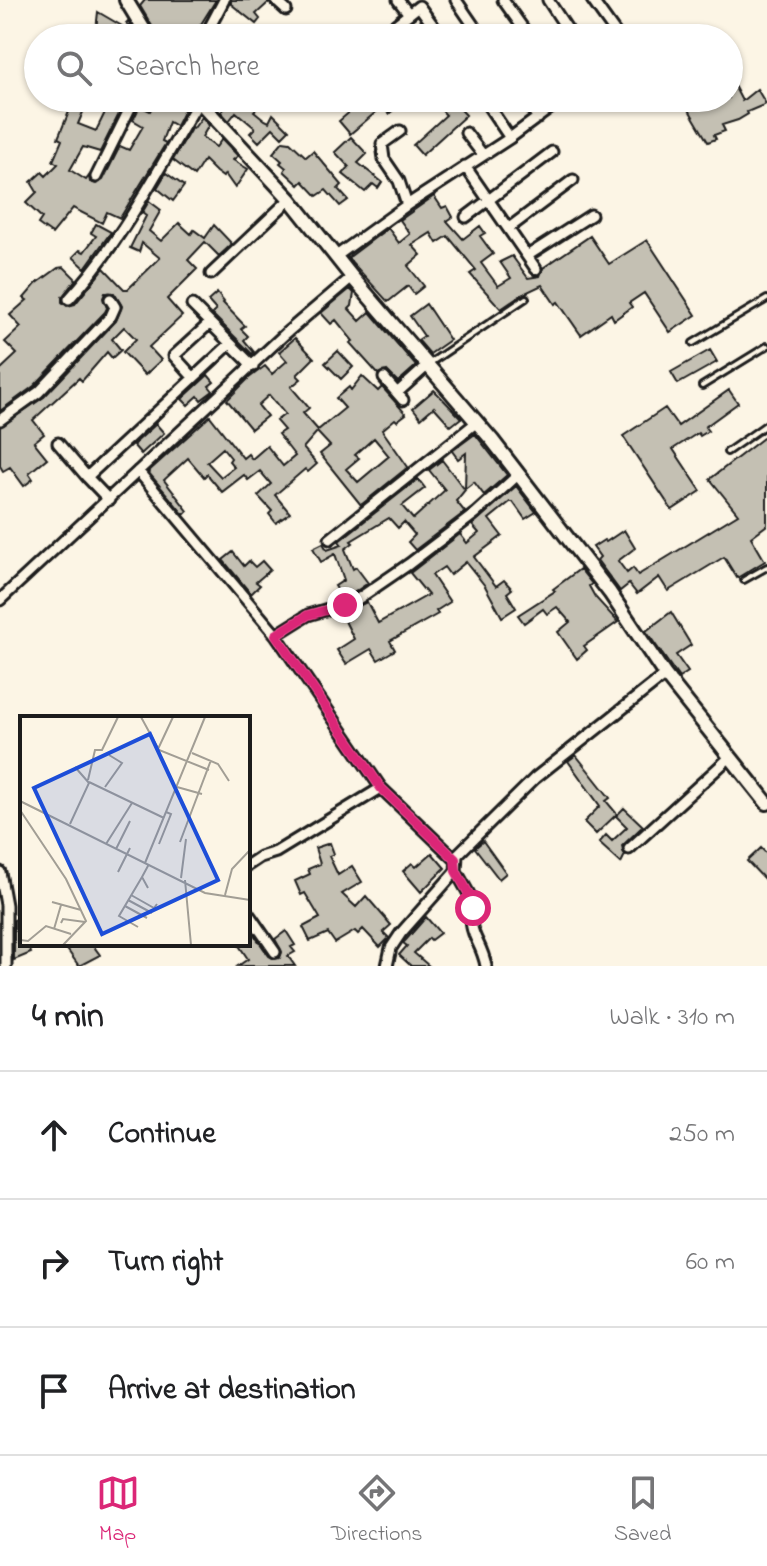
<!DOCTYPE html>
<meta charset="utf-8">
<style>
:root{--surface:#fff;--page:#f2f2f2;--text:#202124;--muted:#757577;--line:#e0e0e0;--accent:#db2777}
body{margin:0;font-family:"Indie Flower",sans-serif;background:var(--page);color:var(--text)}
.stop{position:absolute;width:24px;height:24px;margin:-18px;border:6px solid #db2777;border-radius:50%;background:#fff}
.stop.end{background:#db2777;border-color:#fff;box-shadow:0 2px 8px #0008}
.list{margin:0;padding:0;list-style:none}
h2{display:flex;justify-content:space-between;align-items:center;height:104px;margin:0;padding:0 32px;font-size:34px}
h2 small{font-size:26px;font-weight:400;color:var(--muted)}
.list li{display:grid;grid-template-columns:52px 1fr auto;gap:24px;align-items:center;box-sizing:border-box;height:128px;padding:0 32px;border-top:2px solid var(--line)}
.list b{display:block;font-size:30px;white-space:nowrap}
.list em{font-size:26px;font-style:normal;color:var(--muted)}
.icon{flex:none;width:44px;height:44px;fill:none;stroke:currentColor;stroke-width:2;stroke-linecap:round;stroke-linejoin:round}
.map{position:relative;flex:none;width:767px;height:966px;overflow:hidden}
.search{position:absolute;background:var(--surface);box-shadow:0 2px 6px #0004;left:24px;right:24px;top:24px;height:88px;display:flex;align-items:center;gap:20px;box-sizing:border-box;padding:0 28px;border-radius:44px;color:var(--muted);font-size:30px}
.sheet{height:488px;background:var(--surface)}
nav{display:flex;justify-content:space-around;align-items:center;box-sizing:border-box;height:112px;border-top:2px solid var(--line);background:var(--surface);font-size:22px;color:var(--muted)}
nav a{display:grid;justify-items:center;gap:4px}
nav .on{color:var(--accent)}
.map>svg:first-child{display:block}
</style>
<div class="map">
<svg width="767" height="966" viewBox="0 0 767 966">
<rect width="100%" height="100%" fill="#fcf5e5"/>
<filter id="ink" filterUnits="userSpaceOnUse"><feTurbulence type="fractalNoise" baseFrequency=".0125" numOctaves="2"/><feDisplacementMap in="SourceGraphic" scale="16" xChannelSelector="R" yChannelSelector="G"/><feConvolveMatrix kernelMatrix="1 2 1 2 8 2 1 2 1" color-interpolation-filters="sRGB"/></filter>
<g filter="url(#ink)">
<!-- building -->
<path fill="#c4c0b3" stroke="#1c1c1c" stroke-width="2" fill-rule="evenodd" d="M145 0H216L196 32 198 33 197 38H173L166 33 158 36 140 6Z
M231 0H268V3L256 14 260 19 256 24 231 4Z
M98 12 134 33 126 23 128 21 138 38H111L96 30Z
M729 76 742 101 757 89 766 104 747 112 748 114 738 120 722 125 725 131 714 135 716 139 708 142 682 98H729Z
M70 98H89L78 124 96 131 112 98H127L100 152 83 147 70 170 86 180 89 176 90 182 96 184 103 180 120 146 129 150 143 126 133 120 140 106 150 111 157 98H173L187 104 176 126 169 122 162 141 166 143 120 218 107 212 102 223 73 208 52 234 38 224 42 218 26 203 37 192 31 182 42 172 46 176 58 164 53 161 62 140 58 138 71 107 68 104Z
M235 98H249L259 106 254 111 265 120 269 122 273 114 289 130 282 137 273 128 259 142 250 133 255 128 236 112 229 121 221 112Z
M366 98H407L389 114 382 107 350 134 339 121Z
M440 98H450L466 115 422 155 413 145 446 115 435 103Z
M202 117 209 125 202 137 216 147 222 139 238 156 233 160 248 169 235 188 225 174 223 177 216 172 204 160 194 176 173 160 192 127 194 128Z
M351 137 367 154 358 163 382 182 378 188 373 184 365 192 343 174 349 167 335 152Z
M283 141 290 142 306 157 313 151 342 185 338 189 348 200 340 206 326 190 317 196 303 181 299 185 284 171 286 168 280 163 282 161 273 153Z
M166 173 184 186 173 201 157 188Z
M434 196 442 208 447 206 453 217 447 221 463 239 480 226 485 233 480 236 493 254 481 263 498 286 511 278 500 262 512 256 528 278 540 276 543 268 590 236 609 264 647 240 696 315 670 332 644 293 629 303 632 307 614 320 611 314 581 335 558 302 555 304 542 285 523 294 501 309 470 274 476 270 448 236 437 243 431 233 412 245 421 255 408 266 424 286 414 294 408 286 388 302 348 258 388 228 399 243 410 234 400 220Z
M149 201 161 210 149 231 161 241 179 223 191 234 194 230 205 238 214 225 232 244 219 256 205 242 188 260 197 269 167 299 182 316 149 347 161 360 145 375 123 352 136 339 124 327 112 339 121 350 112 358 107 352 82 381 79 378 33 420 44 434 34 442 47 458 29 473 33 479 24 486 10 467 3 471 0 466V427L44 397 116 321 122 306 114 293H105L103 298 107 308 105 312 34 386 0 411V370L17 354 5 342 21 327 10 315 27 300 24 298 36 284 58 268 64 267 76 279 62 297V302L67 306 75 304 104 268 124 289H128L160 258 142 243 139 252 130 248 146 216 142 213Z
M96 224 111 232 85 268 73 257 80 250 84 252 96 236 91 233Z
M350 289 354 293 352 306 349 309 360 321 370 312 416 366 398 382 387 371 378 374 350 343 353 341 336 320 331 324 321 313Z
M217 293 224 302 223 303 245 326 241 329 248 336 244 340 254 352 252 354 212 314 216 310 208 301Z
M426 304 450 340 430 354 418 340 424 336 410 316Z
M295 338 314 358 297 375 301 379 291 387 309 408 303 413 318 430 345 408 336 398 349 387 351 390 362 376 378 391 382 387 406 414 397 421 395 419 382 430 408 467 361 505 320 454 330 446 317 432 303 448 317 464 308 472 305 469 275 495 290 513 276 523 269 514 272 511 258 496 271 484 260 471 248 480 244 475 222 492 207 474 204 477 188 458 164 480 188 511 184 515 148 472 210 416 243 458 248 454 252 459 267 446 283 466 295 456 278 434 284 430 276 421 285 414 269 395 258 405 267 416 251 429 227 400 249 378 265 366 272 374 287 361 279 352ZM374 438 389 456 358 482 346 469 359 458 355 455ZM223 448 231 458 229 461 234 467 221 477 207 462Z
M710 350 717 362 678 384 671 372Z
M338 351 353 367 341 379 325 363Z
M208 375 214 382 209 386 213 391 201 400 198 396 188 405 182 399Z
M434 390 461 418 451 426 434 407 421 418 413 408Z
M729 390 738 403 705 427 708 431 700 436 698 433 673 449 701 491 672 510 623 436 665 408 678 426Z
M156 424 164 433 141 454 133 445Z
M475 434 507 475 484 495 474 482 465 489 466 453 458 459 452 451Z
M767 435V525L751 537 765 561 737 578 724 557 668 591 659 577 637 594 629 584 620 591 597 560 600 557 593 547 604 540 606 542 624 530 635 548 618 561 627 573 633 568 638 575 738 514 710 479Z
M442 460 465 490 456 501 465 512 415 550 408 542 415 535 404 522 398 528 389 518 351 541 353 543 345 549 353 569 356 567 368 583 352 594 342 597 335 586 344 580 335 554 321 562 313 548 323 543 327 550 342 545 339 541 418 479 425 488 402 506 413 519 445 490 429 470Z
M516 486 536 512 525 519 513 502H510L489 519 502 536 474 557 496 586 504 580 512 589 507 593 516 608 502 617 485 586 466 562 450 575 444 567 432 575 450 602 436 611 438 614 390 641 395 650 378 660 371 649 346 664 337 650 354 639 341 613 367 602 378 623 428 595 410 573 460 534 467 543 479 533 472 525Z
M233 552 244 566 249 561 255 567 262 561 270 570 256 582 260 585 251 594 223 560Z
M580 569 592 584 589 586 595 597 618 622 584 646 587 650 577 659 558 632 570 622 557 607 547 614 543 609 524 623 518 615 555 591 553 589Z
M671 612 691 645 676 655 688 672 679 678 646 631Z
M576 755 610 798 606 801 617 814 596 834 584 822 600 806 568 761Z
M624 808 643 826 622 846 625 855 621 863 599 843 606 835 612 841 627 827 616 816Z
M483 841 506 873 499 879 475 848Z
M330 843 334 854 329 856 338 875 352 866 362 882 342 894 356 907 366 896 391 925 383 932 389 938 380 947 363 929 358 934 355 931 335 943 328 933 310 941 303 927 320 918 305 893 301 895 295 881 310 874 308 869 320 864 315 848Z
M761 848 767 854V882L747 861Z
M432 853 445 868 421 892 403 871 412 863 416 867Z
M426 917 440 933 431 940 429 938 414 953 429 966H411L399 955 407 946 403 943 406 940Z
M17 919 22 931V944H27L31 953 14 960V920Z
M248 926 269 956 275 959 280 958 282 952 275 939 286 931 295 945 291 947 295 952 288 956 295 966H238L248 959 238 944H248Z
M63 944H92L100 955 79 966Z"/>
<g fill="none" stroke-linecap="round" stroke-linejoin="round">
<defs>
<path id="lane" d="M693 343 767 299
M430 363 526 298
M702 386 767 346
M727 452 767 424
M744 580 767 567"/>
<path id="street" d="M275 0 286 10
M398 0 409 14
M456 0 482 38
M503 0 530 38
M548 0 573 38
M592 0 619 38
M395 25 419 6 442 38
M204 38 224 0
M483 98 510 138
M524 98 538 118
M466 133 483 155
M465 166 536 269
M96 177 135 98
M407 205 510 138 564 98
M466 217 552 152
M509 228 573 180
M527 256 591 215
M335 257 407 205 399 181 384 159 382 144 400 131
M211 274 290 199
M69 299C123 240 158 169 199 101
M192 305 253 366
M193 377 174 356 210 323
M384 378 403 400
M397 393 428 365
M0 420 39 392 111 316 115 307 110 299
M58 443 87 477
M138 471 276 635 381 788 455 859
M109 500 87 477 230 344
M330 539 477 422
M0 600 285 334 352 277
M276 635 308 615 355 601 409 564 476 513 519 474
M629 849 729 758
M248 865 260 857 276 852 381 788
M0 872 6 905V966
M248 913 275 952
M387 966 391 948 401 933 456 871
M486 966C481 938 465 935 474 903L456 871 457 855 535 778 665 675"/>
<path id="secondary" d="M126 0 149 38
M196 98 290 199 352 277 492 440 610 593 665 675 767 803"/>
</defs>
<!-- lane casing -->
<use href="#lane" stroke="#1c1c1c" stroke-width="10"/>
<!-- street casing -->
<use href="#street" stroke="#1c1c1c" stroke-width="15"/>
<!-- secondary casing -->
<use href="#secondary" stroke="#1c1c1c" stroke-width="18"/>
<!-- lane -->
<use href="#lane" stroke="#fcf5e5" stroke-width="4"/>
<!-- street -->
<use href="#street" stroke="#fcf5e5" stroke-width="9"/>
<!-- secondary -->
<use href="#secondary" stroke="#fcf5e5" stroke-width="12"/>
</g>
</g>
<g fill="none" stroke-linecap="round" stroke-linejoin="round" filter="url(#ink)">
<!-- route -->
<path stroke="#db2777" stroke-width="10" d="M345 605 308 615 276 635 381 788 455 859 456 871 474 903 473 908"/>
</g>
<!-- overview -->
<g transform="translate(20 716)">
<rect width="230" height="230" fill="#fcf5e5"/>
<path fill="none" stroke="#a29e95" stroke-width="2" d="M121 1 139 34 189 54M138 33 153 1M172 37 198 48 209 65M68 64 75 34H82L98 1M69 66 144 102M85 71 102 47 89 39M157 71 182 78M0 85 185 177 230 184M0 94 46 163 66 205 43 229M50 108 69 67 55 51M160 126 191 44M86 128 112 87M139 128 151 98 146 96M96 133 110 105M125 147 185 1M98 156 110 132M161 162 166 123M165 164 171 229M128 172 122 161 129 148M111 179 134 192 137 188M205 179 212 153 230 134M108 184 132 197M32 186 61 194M105 190 127 202M41 207 43 203 65 206M118 211 99 200 122 161M34 213 41 189M0 224 8 225 26 210 51 218"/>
<path fill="#1d4ed8" fill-opacity="0.15" stroke="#1d4ed8" stroke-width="4" d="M130 18 198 164 82 218 14 72Z"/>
<rect width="230" height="230" fill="none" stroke="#1c1c1c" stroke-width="4"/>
</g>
</svg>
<div class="stop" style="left:473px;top:908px"></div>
<div class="stop end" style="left:345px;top:605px"></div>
<div class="search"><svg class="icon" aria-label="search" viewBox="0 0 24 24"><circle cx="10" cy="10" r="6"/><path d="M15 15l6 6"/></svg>Search here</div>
</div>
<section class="sheet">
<h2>4 min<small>Walk · 310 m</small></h2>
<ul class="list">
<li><svg class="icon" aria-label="ahead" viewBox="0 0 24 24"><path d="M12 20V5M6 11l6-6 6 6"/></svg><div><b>Continue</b></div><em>250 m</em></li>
<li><svg class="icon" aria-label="right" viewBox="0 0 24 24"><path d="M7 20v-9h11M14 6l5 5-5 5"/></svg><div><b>Turn right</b></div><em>60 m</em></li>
<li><svg class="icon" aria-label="arrive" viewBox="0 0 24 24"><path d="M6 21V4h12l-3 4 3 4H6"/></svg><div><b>Arrive at destination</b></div></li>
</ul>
</section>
<nav>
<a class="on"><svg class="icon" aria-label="map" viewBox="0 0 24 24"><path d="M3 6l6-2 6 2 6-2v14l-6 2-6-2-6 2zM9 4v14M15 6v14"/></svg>Map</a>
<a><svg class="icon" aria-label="directions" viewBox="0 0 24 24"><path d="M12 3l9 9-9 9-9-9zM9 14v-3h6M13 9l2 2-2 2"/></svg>Directions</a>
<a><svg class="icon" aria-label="saved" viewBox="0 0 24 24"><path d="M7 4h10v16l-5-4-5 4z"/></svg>Saved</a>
</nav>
